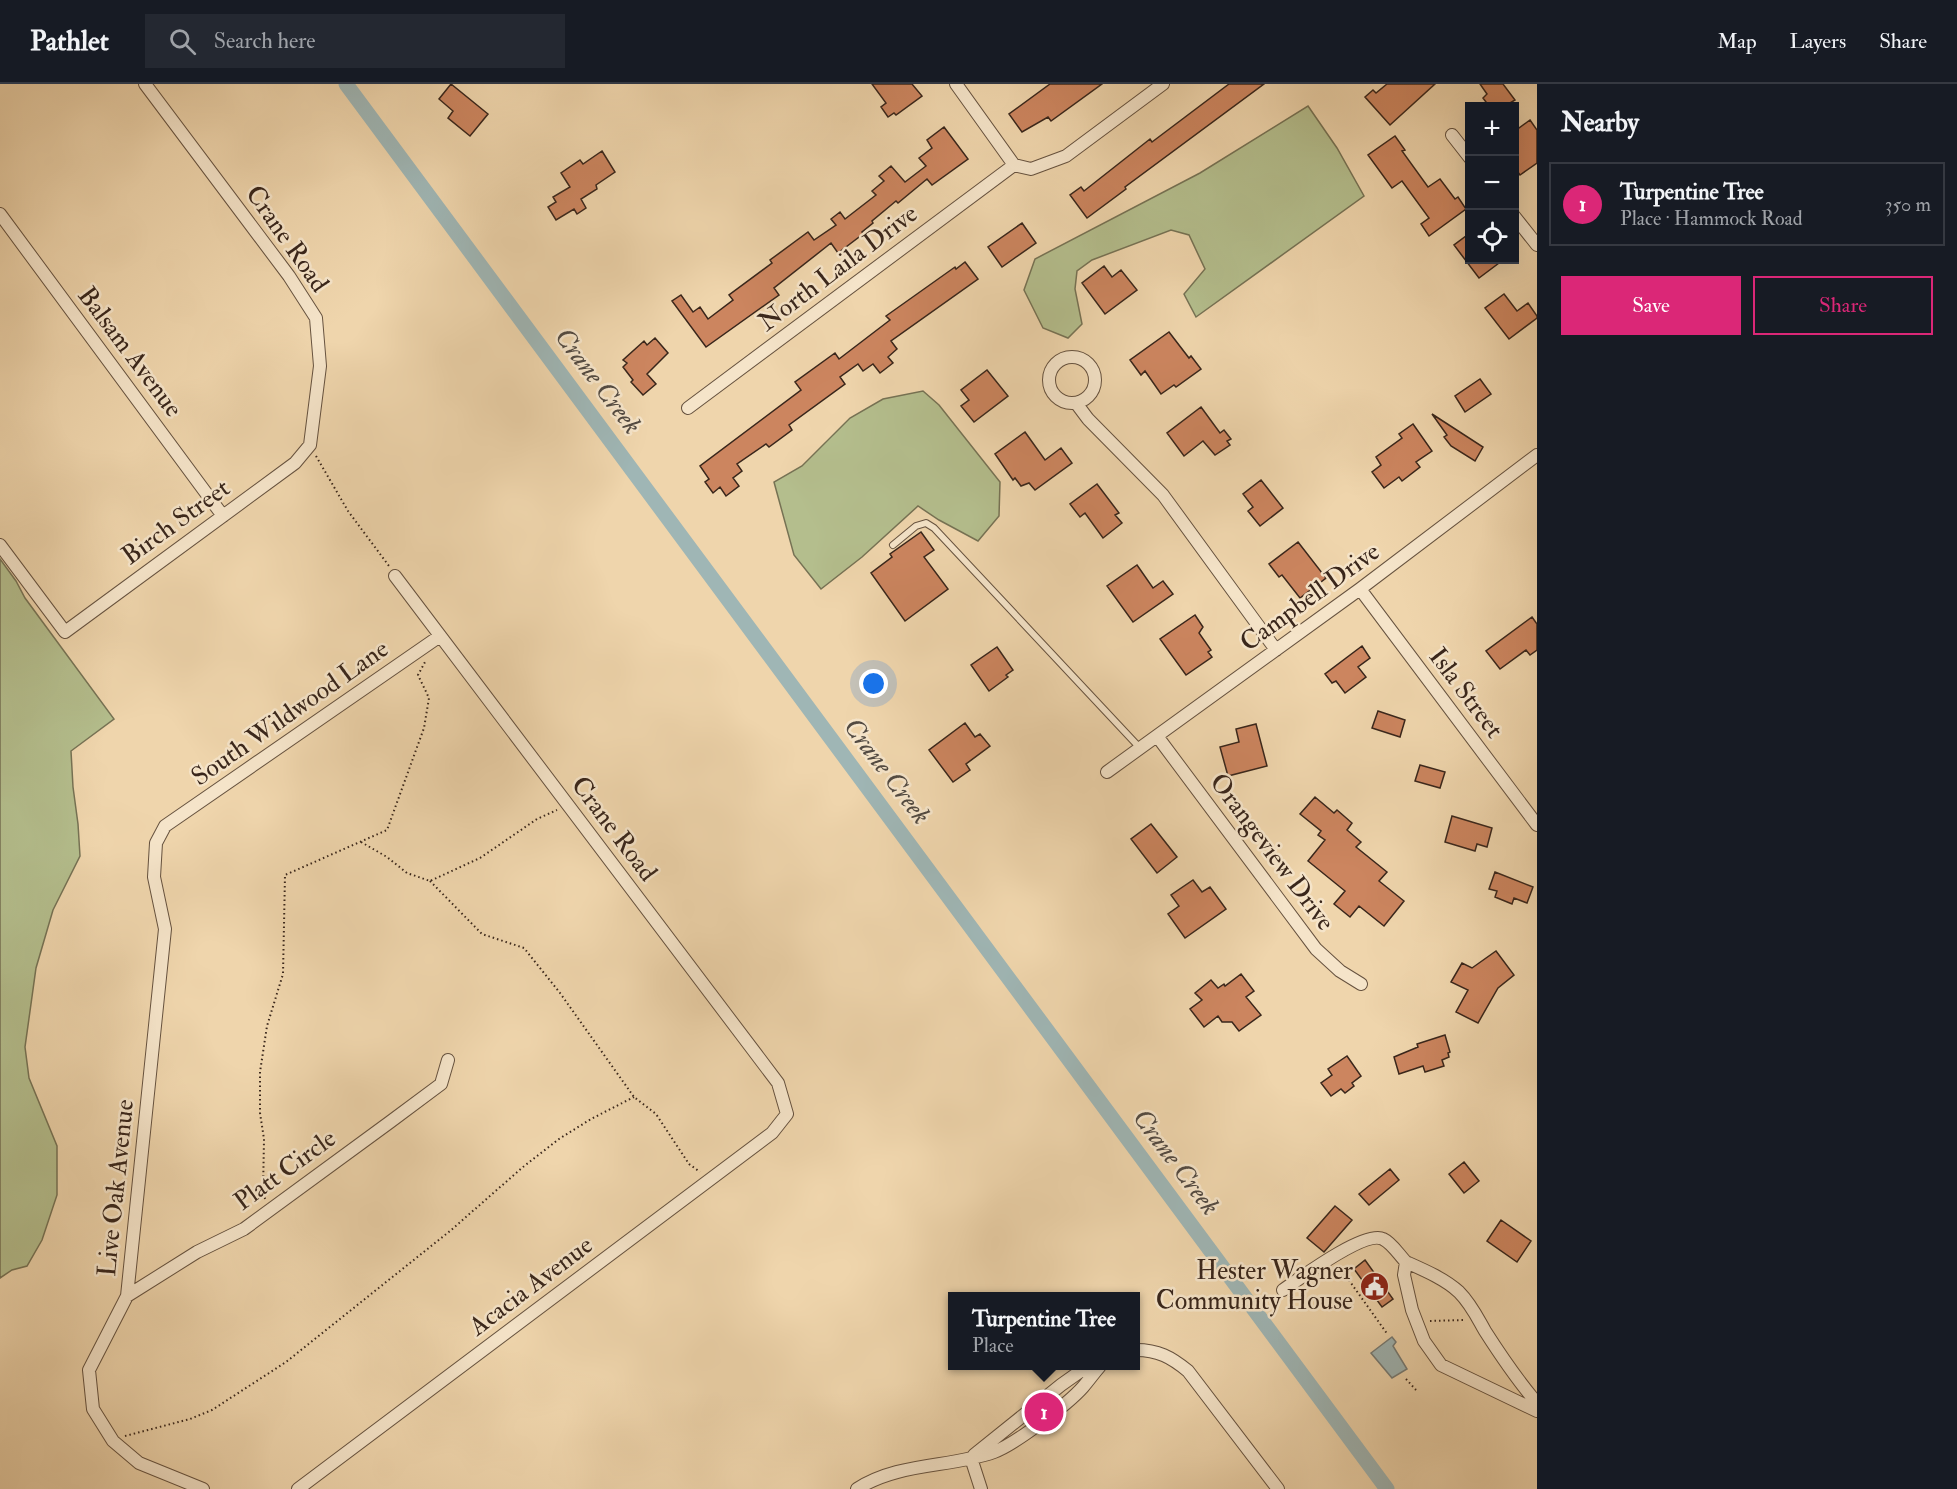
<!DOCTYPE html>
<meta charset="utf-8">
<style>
:root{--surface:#171b24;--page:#242831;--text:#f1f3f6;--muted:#9ea1a6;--line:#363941;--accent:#db2777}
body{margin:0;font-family:"IM FELL Double Pica",serif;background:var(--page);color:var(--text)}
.controls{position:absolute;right:18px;top:18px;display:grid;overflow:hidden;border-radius:0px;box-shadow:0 6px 24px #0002}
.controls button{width:54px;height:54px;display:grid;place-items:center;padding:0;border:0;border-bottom:2px solid var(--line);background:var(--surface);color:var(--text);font:30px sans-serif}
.you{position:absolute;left:874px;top:600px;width:21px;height:21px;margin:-15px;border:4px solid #fff;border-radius:50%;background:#1a73e8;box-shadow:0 0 0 9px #1a73e833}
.badge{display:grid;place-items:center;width:39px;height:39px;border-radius:50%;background:var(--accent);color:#fff;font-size:20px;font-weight:700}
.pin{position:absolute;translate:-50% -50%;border:3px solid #fff;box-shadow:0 2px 6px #0006}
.popup{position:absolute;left:948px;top:1208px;width:192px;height:78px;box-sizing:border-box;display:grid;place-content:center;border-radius:0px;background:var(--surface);filter:drop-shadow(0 2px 4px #0005);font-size:20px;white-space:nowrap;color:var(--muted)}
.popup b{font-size:22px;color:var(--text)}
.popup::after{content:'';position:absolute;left:50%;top:100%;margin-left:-12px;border:12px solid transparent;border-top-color:var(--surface)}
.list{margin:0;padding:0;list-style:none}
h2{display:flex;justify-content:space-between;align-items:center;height:78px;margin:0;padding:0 24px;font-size:26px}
h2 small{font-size:20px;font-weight:400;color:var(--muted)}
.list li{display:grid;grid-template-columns:39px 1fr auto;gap:18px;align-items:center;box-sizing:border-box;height:84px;margin:0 12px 12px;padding:0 12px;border:2px solid var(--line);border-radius:0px}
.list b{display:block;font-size:22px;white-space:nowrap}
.list p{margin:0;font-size:20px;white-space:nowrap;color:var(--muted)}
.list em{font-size:20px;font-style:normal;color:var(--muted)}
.actions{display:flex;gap:12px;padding:18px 24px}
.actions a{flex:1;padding:14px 0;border:2px solid var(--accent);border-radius:0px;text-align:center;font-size:21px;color:var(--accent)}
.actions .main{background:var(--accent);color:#fff}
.icon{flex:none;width:33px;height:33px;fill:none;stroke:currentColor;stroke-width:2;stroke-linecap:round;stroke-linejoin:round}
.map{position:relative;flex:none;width:1537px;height:1405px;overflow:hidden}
header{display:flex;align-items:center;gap:36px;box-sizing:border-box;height:84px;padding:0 30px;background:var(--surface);border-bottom:2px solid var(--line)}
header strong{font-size:28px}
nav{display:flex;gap:33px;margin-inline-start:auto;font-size:21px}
.search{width:420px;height:54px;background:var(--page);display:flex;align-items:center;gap:15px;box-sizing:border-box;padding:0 21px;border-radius:0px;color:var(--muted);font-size:22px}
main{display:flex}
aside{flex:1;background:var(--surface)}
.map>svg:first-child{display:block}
</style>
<header>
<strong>Pathlet</strong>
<div class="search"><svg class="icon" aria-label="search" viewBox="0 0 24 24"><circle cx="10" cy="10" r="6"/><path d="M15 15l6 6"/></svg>Search here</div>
<nav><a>Map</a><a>Layers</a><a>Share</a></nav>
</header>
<main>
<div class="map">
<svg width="1537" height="1405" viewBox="0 0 1537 1405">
<rect width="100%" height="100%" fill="#efd5ac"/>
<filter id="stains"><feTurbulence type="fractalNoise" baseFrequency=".00333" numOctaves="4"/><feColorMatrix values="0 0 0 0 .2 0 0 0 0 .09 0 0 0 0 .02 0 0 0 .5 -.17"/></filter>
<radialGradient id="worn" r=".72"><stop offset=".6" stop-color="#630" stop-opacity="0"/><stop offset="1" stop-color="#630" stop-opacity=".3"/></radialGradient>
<!-- green -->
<path fill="#b4be8d" stroke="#767254" stroke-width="1.5" d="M1308 22 1337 64 1364 112 1196 233 1184 210 1205 185 1189 151 1171 146 1092 176 1077 187 1075 205 1082 240 1068 254 1043 244 1024 206 1035 175 1200 89Z
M923 307 939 321 1000 398 999 432 978 457 939 436 918 422 862 473 821 505 794 471 774 398 802 382 850 334 883 315Z
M0 475 16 497 25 514 114 635 71 667 73 703 78 740 80 772 53 826 36 884 25 963 29 994 57 1062V1111L42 1156 27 1182 12 1186 0 1194Z"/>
<!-- water -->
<path fill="#9fb6b5" stroke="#767c77" stroke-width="1.5" d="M1392 1253 1396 1258 1393 1262 1407 1285 1392 1294 1371 1269Z"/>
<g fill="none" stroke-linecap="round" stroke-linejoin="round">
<!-- canal -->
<path stroke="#9fb6b5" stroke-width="15" d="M346 0 1387 1405"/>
</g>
<!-- building -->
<path fill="#cc855f" stroke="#39261b" stroke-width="1.5" d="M451 0 488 30 470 52 448 34 453 27 439 15Z
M872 0H912L922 12 896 31 894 29 888 33 881 23 886 19Z
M1050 0H1102L1051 37 1048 33 1022 48 1009 30Z
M1229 0H1264L1125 103 1126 105 1087 134 1070 111 1081 103 1084 107 1150 55 1152 58Z
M1387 0H1435L1390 41 1365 13 1373 6 1376 9Z
M1480 0H1503L1515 16 1505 22H1489L1483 14 1487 10Z
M1530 36 1537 46V79L1520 91 1515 84V47Z
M944 43 968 75 932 101 927 95 898 119 896 117 872 137 873 139 862 148 863 150 838 169 831 159 774 204 779 211 706 263 672 217 681 211 693 228 700 223 708 235 733 216 729 211 772 179 770 176 808 148 814 156 836 141 831 135 840 128 845 135 876 111 872 107 884 97 879 92 891 82 905 98 926 82 919 74 932 64 927 56Z
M1395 52 1405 66 1402 67 1428 103 1440 95 1455 115 1458 113 1466 125 1429 152 1421 140 1429 134 1402 97 1392 104 1368 71Z
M602 67 615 88 596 101 597 105 581 115 586 124 577 130 574 125 556 136 548 123 556 118 553 113 570 103 561 89 580 76 583 80Z
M1022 139 1036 159 1002 183 988 163Z
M1470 149V176H1503L1479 194 1454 161Z
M965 178 978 195 891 257 897 265 888 273 893 279 880 289 873 280 863 287 858 280 840 293 845 300 789 341 792 346 769 363 766 360 737 380 742 387 733 394 739 402 726 412 720 403 713 409 705 398 709 395 700 382 801 306 795 298 835 269 839 275 890 236 886 232 955 183 956 185Z
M1104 182 1112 193 1121 186 1137 206 1105 230 1082 199Z
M1504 210 1517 227 1528 219 1537 232V234L1509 255 1485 224Z
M1169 248 1189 274 1191 272 1201 285 1176 303 1174 301 1161 310 1145 287 1141 291 1130 276Z
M655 254 668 269 647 290 656 300 643 311 631 298 633 296 623 283 627 279 623 276 644 257 647 261Z
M987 286 1008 312 974 338 961 322 969 316 961 306Z
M1480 295 1491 310 1465 328 1455 312Z
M1201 323 1220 349 1224 346 1231 355 1227 357 1230 361 1215 371 1203 357 1184 372 1167 349Z
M1432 330 1483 363 1475 377 1451 362 1444 353 1447 351Z
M1413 340 1432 367 1416 378 1420 383 1402 397 1399 393 1384 404 1372 388 1381 381 1376 373 1402 354 1399 350Z
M1025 348 1045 376 1061 364 1072 379 1035 406 1029 399 1021 402 1015 394 1013 396 995 370Z
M1261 396 1283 424 1260 442 1248 427 1253 423 1243 410Z
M1097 400 1119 429 1115 431 1122 439 1103 454 1085 429 1080 433 1070 420Z
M921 448 934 466 924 473 948 505 905 537 871 489 892 473 890 470Z
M1298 458 1326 494 1300 514 1282 491 1279 493 1269 480Z
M1137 481 1153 504 1163 497 1173 510 1133 538 1107 502Z
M1195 531 1203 543 1199 549 1211 566 1208 568 1212 573 1186 591 1160 555Z
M1532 533 1537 540V566L1530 571 1526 566 1500 585 1486 567Z
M1362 562 1370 574 1358 583 1366 593 1345 609 1336 597 1332 599 1325 590Z
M997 563 1013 586 1006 591 1008 593 989 607 971 581Z
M1378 627 1405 636 1400 653 1372 644Z
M965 639 975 653 980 650 990 662 966 680 970 686 953 698 929 666Z
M1256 640 1267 682 1228 692 1220 663 1239 658 1236 645Z
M1420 681 1445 688 1440 704 1415 697Z
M1315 713 1334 729 1337 726 1352 739 1347 746 1361 758 1356 763 1387 788 1379 797 1404 817 1384 842 1359 822 1350 833 1334 820 1345 807 1308 777 1325 756 1318 751 1321 747 1300 730Z
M1452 732 1492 744 1487 763 1477 760 1475 767 1445 758Z
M1151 740 1177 773 1157 789 1131 755Z
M1495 788 1533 803 1527 819 1514 814 1512 820 1495 813 1497 807 1489 805Z
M1193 796 1202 808 1210 803 1226 825 1185 854 1168 830 1179 822 1171 811Z
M1496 867 1514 891 1498 904 1478 939 1456 928 1468 906 1451 898 1462 879 1472 884Z
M1241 890 1254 907 1246 913 1261 931 1239 947 1232 938H1222L1218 932 1204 943 1190 925 1202 916 1195 909 1211 896 1218 904 1224 900 1225 902Z
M1445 951 1450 968 1448 969 1449 973 1442 976 1444 982 1425 988 1423 982 1399 990 1394 973 1418 963 1417 960Z
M1347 972 1361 992 1352 999 1354 1002 1345 1009 1341 1005 1331 1012 1321 999 1332 991 1328 985Z
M1464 1078 1479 1097 1464 1109 1449 1090Z
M1390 1085 1399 1096 1369 1121 1359 1110Z
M1335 1122 1352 1136 1324 1168 1307 1154Z
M1501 1136 1531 1157 1517 1178 1487 1157Z
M1365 1176 1393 1215 1382 1223 1354 1185Z"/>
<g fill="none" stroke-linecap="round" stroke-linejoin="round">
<defs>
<path id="lane" d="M893 461 916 442 926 439 934 444 1140 664"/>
<path id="street" d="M956 0 1014 81
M1452 51 1470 74
M1014 81 1031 85 1066 72 1163 0
M0 130 223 432
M1514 132 1537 161
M1049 296a23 23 0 1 1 46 0a23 23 0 1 1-46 0Z
M1076 319 1088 335 1163 411 1276 566
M688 324 1014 81
M0 461 65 548 295 379 310 361 320 282 316 234 289 192 145 0
M1360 505 1537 741
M1157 652 1316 865 1340 887 1361 900
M1107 688 1360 505 1537 371
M1283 1206C1299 1195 1365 1146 1383 1155 1392 1159 1399 1171 1406 1178
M127 1212 197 1168 244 1145 390 1038 441 1000 448 976
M1136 1266C1158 1266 1171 1273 1188 1287L1278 1405
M1537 1319C1518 1297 1501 1272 1485 1247 1477 1233 1471 1220 1459 1208 1445 1195 1424 1186 1406 1178L1404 1191 1412 1226 1424 1257 1441 1281 1537 1327
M974 1371 1061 1301 1085 1284 1093 1282
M971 1374 981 1405
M203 1405 139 1379 113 1357 93 1325 89 1286 127 1212 165 845 154 793 156 759 165 742 440 552
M298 1405 772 1049 787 1030 778 999 395 492
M857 1405C899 1378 949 1384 994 1368 1014 1361 1068 1320 1083 1303 1089 1296 1094 1289 1100 1282"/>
</defs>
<!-- lane casing -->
<use href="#lane" stroke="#66523f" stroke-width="8"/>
<!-- street casing -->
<use href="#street" stroke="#66523f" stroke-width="14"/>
<!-- path -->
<path stroke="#39261b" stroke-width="2" stroke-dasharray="1.5 3" stroke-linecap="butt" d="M316 372 348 427 389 482
M361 758 387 773 407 789 430 797 480 774 537 735 557 726
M430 797 482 850 524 864 560 909 634 1013 656 1030 689 1080 700 1088
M265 1115 263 1108 264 1055 260 1029V988L267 942 283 890 285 791 387 746 424 644 429 614 418 591 425 578
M1341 1185 1388 1251
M1430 1237 1464 1236
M1406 1295 1416 1306
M125 1352 190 1335 212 1326 286 1278 450 1147 523 1083 559 1055 591 1035 634 1013"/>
<!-- lane -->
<use href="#lane" stroke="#f5e4c9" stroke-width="6"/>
<!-- street -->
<use href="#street" stroke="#f5e4c9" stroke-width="12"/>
</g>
<!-- icons -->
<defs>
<symbol id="civic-disc" viewBox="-11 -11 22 22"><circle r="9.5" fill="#8f2418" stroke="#f5e4c9"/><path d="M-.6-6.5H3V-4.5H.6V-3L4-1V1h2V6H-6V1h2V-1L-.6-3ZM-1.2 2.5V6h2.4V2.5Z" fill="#fff"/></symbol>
</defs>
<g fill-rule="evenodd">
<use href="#civic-disc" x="1358" y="1186" width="33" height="33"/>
</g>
<g text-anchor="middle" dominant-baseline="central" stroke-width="5" stroke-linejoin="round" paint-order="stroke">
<!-- street labels -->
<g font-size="26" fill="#39261b" stroke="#f5e4c9">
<text transform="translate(287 155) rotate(55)">Crane Road</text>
<text transform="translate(838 184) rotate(-37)">North Laila Drive</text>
<text transform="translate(130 268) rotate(53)">Balsam Avenue</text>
<text transform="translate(176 438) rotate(-36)">Birch Street</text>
<text transform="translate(1310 513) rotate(-36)">Campbell Drive</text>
<text transform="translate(1466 609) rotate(53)">Isla Street</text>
<text transform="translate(290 629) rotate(-35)">South Wildwood Lane</text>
<text transform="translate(614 745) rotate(53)">Crane Road</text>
<text transform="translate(1272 768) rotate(53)">Orangeview Drive</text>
<text transform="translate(285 1086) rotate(-36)">Platt Circle</text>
<text transform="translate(116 1104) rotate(-84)">Live Oak Avenue</text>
<text transform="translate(531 1202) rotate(-37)">Acacia Avenue</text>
</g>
<!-- poi labels -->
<g font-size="26" fill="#39261b" stroke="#f5e4c9" text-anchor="end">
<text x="1353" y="1187">Hester Wagner<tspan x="1353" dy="30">Community House</tspan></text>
</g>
<!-- water labels -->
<g font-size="27" font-style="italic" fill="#524a42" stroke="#f5e4c9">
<text transform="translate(598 297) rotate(53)">Crane Creek</text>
<text transform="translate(887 687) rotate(53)">Crane Creek</text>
<text transform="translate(1176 1078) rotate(53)">Crane Creek</text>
</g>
</g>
<rect width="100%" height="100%" filter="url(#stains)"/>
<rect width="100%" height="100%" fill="url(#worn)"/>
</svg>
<div class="controls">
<button>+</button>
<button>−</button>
<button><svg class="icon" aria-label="locate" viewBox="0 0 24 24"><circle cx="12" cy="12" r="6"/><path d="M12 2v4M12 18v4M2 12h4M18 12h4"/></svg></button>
</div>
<div class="you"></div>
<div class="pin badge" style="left:1044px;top:1328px">1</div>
<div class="popup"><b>Turpentine Tree</b>Place</div>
</div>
<aside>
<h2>Nearby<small></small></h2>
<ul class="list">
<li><span class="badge">1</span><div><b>Turpentine Tree</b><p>Place · Hammock Road</p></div><em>350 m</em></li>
</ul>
<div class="actions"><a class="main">Save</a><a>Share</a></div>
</aside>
</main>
